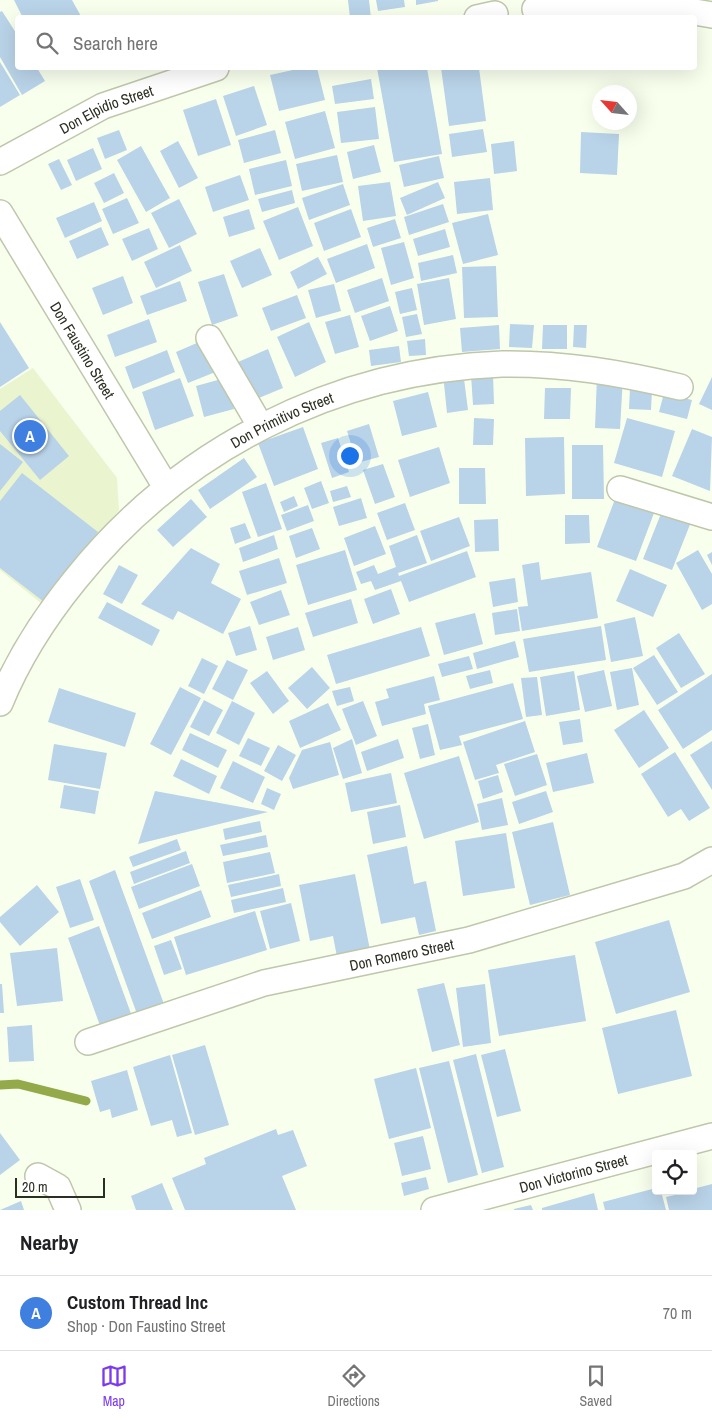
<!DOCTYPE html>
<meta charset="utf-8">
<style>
:root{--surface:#fff;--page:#f6f6f6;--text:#202124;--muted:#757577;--line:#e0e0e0;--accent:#7c3aed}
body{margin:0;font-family:"Archivo Narrow",sans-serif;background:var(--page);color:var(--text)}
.controls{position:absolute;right:15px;bottom:15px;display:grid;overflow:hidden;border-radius:5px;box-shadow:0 5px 20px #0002}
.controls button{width:45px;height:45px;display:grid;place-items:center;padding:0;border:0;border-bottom:1px solid var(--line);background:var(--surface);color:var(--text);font:25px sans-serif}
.compass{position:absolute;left:592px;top:85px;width:45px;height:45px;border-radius:50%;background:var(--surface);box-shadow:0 5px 20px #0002;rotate:297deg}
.scale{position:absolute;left:15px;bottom:12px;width:90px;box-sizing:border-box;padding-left:5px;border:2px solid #2b2e22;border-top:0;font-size:14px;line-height:18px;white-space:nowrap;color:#2b2e22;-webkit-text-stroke:4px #fff;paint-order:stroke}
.you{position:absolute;left:349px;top:455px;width:18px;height:18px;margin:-12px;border:4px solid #fff;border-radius:50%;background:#1a73e8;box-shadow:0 0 0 8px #1a73e833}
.badge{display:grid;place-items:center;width:32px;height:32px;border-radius:50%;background:var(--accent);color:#fff;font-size:16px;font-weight:700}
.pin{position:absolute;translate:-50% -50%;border:2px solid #fff;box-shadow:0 1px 5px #0006}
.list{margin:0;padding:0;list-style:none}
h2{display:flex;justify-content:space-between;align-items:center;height:65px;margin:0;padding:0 20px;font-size:21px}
h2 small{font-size:16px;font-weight:400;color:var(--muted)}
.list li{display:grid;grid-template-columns:32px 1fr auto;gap:15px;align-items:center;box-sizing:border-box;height:75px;padding:0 20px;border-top:1px solid var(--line)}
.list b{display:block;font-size:19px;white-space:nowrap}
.list p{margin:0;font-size:16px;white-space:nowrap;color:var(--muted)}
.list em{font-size:16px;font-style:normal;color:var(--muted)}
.icon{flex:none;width:28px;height:28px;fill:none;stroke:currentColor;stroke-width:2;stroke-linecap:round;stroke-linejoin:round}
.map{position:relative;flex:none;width:712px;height:1210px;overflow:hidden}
.search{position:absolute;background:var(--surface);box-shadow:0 5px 20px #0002;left:15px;right:15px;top:15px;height:55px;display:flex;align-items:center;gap:12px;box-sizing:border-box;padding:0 18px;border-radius:5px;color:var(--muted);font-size:19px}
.sheet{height:140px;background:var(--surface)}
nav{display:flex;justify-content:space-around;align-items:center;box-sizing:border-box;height:70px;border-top:1px solid var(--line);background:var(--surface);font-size:14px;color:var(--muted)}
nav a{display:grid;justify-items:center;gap:2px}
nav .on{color:var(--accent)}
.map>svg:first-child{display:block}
</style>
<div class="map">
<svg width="712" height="1210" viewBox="0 0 712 1210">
<rect width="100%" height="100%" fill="#f9ffed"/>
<!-- built -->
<path fill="#eaf4cf" d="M33 368 117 478 119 510 42 604 0 570V389Z"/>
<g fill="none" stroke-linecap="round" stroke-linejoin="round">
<!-- stream -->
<path stroke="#93a94a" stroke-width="9" d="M0 1085 18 1084 86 1101"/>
</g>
<!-- building -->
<path fill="#b9d3e8" d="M14 0H72L82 18H23Z
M348 0H369L371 18H350Z
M376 0H404L405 7 378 11Z
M416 0H438V1L416 5Z
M2 11 18 36V68H37L45 81 22 95 0 57V12Z
M0 62 20 95 0 107Z
M302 68H317L325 100 279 111 270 75Z
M377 68H427L442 154 394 162Z
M441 68H479L486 121 449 126Z
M371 79 374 99 335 104 332 86Z
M254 86 267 125 236 136 223 96Z
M216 99 231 145 198 156 183 110Z
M375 107 379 139 341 143 337 112Z
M325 111 335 148 295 159 285 122Z
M483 129 487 152 452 157 449 134Z
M119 130 127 150 105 159 97 138Z
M275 130 281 153 244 163 238 140Z
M581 132 619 134 617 175 580 173Z
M178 141 198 178 179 188 160 151Z
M514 141 517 171 494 174 491 144Z
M374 145 381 172 353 179 347 152Z
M141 146 170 198 146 212 117 160Z
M93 148 102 169 76 181 67 160Z
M337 155 343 182 302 191 296 164Z
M439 156 444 178 404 187 399 165Z
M59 159 72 185 61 190 48 164Z
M286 160 292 186 255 195 249 169Z
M114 173 124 193 104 203 94 183Z
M240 175 249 200 213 212 205 187Z
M490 178 493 210 457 214 454 182Z
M390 182 396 216 363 221 358 186Z
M438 182 445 198 407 215 400 198Z
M343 184 350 205 309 220 302 198Z
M292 190 295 203 262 212 258 199Z
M127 198 139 223 113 234 102 209Z
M179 199 197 234 169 248 151 213Z
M94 202 102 221 65 238 56 218Z
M443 204 449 222 409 235 404 217Z
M298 207 313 246 279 260 263 221Z
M249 209 255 229 229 237 223 217Z
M351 209 361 237 324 251 314 223Z
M488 214 498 255 463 264 452 223Z
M395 219 401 238 373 247 367 228Z
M101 227 109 245 77 259 69 241Z
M149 228 158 249 132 261 122 239Z
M445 229 450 247 418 256 413 239Z
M404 242 414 278 391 285 381 248Z
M367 244 375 268 336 283 327 259Z
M180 245 192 271 156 288 144 262Z
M260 248 272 275 242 288 230 261Z
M453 255 457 273 421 281 418 263Z
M318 257 327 274 298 289 290 272Z
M496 266 498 317 464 318 462 267Z
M224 274 238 316 212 325 198 282Z
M123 276 133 303 103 315 92 288Z
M382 278 389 301 355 313 347 290Z
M449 278 456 319 424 325 417 284Z
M180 281 187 301 147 315 140 296Z
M334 284 341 311 316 318 308 290Z
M412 288 417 310 400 314 395 292Z
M297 295 306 318 271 331 262 308Z
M390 306 398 331 370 341 361 316Z
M417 314 422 334 406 337 402 317Z
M350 315 359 347 335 354 325 322Z
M149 319 157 342 115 357 107 335Z
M0 322 29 368 0 387Z
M309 322 326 362 295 377 277 337Z
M510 324 534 325 532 348 509 347Z
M499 325 500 349 462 352 460 328Z
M543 325H567V349H542Z
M574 325H587L586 348 573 347Z
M206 339 218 371 188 383 176 352Z
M425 339 426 355 409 356 407 341Z
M399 346 401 362 371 366 369 350Z
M268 349 283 388 254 400 238 362Z
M167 350 175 372 133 389 125 367Z
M463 371 468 410 447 413 443 374Z
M493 374 494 404 473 405 471 375Z
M597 376 623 377 620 429 595 428Z
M712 377V410L699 404Z
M180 378 194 416 155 430 142 392Z
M225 378 234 409 204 417 196 386Z
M545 388H571L570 419H544Z
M630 388 652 390 651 410 629 409Z
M428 392 437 427 402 436 393 401Z
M664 393 692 400 687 419 659 412Z
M20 395 69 456 40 480 0 431V411Z
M474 418 494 419 493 445H473Z
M627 418 675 431 662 477 614 463Z
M369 424 379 457 357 463 347 431Z
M303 427 318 469 274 486 258 443Z
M692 429 712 437 710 491 672 476Z
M564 437 565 494 526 496 525 438Z
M338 438 349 472 332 478 321 443Z
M0 444 23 462 0 491Z
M572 445H603L604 499H572Z
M439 447 450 483 410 497 398 460Z
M244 458 257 477 210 509 198 490Z
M383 464 395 497 375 504 363 470Z
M459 468H485L486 504H459Z
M22 473 98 532 44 602 0 568V501Z
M321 481 329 503 312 509 304 488Z
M266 483 282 529 258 537 242 492Z
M347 486 351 497 333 502 330 491Z
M294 496 298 506 284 512 280 502Z
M361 498 367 518 339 526 333 507Z
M191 499 207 517 173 547 157 530Z
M615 499 654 513 636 561 597 547Z
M405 503 415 530 387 540 377 513Z
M308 505 314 521 287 531 281 515Z
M662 511 691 522 672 570 643 559Z
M565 515H589L590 543 565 544Z
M459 517 470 546 431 561 420 531Z
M498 519 499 551 475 552 474 520Z
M245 523 251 538 235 544 230 528Z
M375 526 386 554 354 566 344 538Z
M312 528 320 549 296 558 289 536Z
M274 535 278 549 243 562 239 548Z
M417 535 427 563 398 573 399 576 467 551 476 577 409 602 401 581 375 590 371 581 361 584 356 572 374 565 378 574 396 567 389 546Z
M191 548 220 564 211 583 241 599 223 634 178 611 173 620 141 604Z
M345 550 357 590 308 605 296 565Z
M698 550 712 574V604L702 610 676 563Z
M712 552V565L707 555Z
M279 558 287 583 247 595 239 571Z
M539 562 541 580 591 572 598 618 522 631 518 607 528 606 522 565Z
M119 565 138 575 122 604 103 594Z
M630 569 667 585 653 617 616 601Z
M515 578 518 602 493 607 489 582Z
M391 589 400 614 373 624 364 599Z
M281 590 290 615 259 625 250 602Z
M351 599 358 623 313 637 305 613Z
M107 602 160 630 152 646 98 618Z
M517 609 520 631 495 635 492 613Z
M475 613 483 644 444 655 435 623Z
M635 617 643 656 611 662 604 624Z
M250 626 257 650 236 656 228 633Z
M601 626 606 660 529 672 523 639Z
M298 627 305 650 273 660 266 637Z
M421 627 430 656 336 684 327 655Z
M679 633 705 674 681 688 656 648Z
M515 641 519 657 477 669 473 653Z
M654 655 678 692 657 705 633 668Z
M469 656 473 669 442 677 438 664Z
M202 658 218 666 204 694 188 686Z
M227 660 248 670 233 700 212 689Z
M312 667 330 688 307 709 288 688Z
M632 668 639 705 617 710 610 672Z
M490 670 493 683 470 689 466 676Z
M604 670 612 706 585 712 577 676Z
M267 671 289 701 273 714 250 683Z
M574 671 580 710 546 716 540 677Z
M712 674V730L683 749 658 710Z
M434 676 440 700 424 704 426 714 382 726 375 702 389 698 386 689Z
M537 677 542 715 526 717 521 678Z
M513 683 523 719 459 736 462 745 440 750 428 706Z
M180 687 201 698 171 755 150 744Z
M350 687 354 701 337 706 332 691Z
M59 688 136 713 125 747 48 722Z
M204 700 223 710 209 736 190 727Z
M232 701 255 713 239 745 216 733Z
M363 701 377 736 356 745 342 709Z
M328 703 341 730 300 748 289 721Z
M644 710 669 748 639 768 614 730Z
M580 719 583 742 563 745 559 722Z
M525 721 535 752 496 765 499 773 475 780 463 742Z
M428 724 435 755 420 759 412 728Z
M190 733 227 750 218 768 182 750Z
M248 738 270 748 261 766 239 756Z
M352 739 362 773 343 779 333 748Z
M398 739 404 758 367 771 361 752Z
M712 741V790L690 755Z
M330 742 339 775 293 789 289 778 302 750Z
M54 744 107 753 100 789 48 780Z
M278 745 296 755 282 781 264 771Z
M675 752 710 808 689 821 681 809 668 817 641 774Z
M587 753 594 783 553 792 546 763Z
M537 754 547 785 515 796 504 764Z
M459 756 479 822 424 839 404 773Z
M181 759 217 776 209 794 173 776Z
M233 761 265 777 253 803 220 788Z
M391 773 397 803 351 812 345 783Z
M498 775 503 792 483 799 478 781Z
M64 785 99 791 95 814 60 808Z
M267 788 281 794 274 810 261 804Z
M155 791 268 812 138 844Z
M546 791 553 812 519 824 512 802Z
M502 798 508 825 482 830 477 804Z
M400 805 406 837 373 844 367 812Z
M260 821 262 832 225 840 223 829Z
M553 822 570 895 530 905 512 832Z
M506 833 515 888 463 896 455 841Z
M266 835 268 847 223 856 220 845Z
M177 839 181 850 133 867 129 857Z
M407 846 414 884 426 881 436 931 419 935 415 917 381 924 367 855Z
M186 851 190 863 134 884 130 872Z
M270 852 275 873 227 883 223 862Z
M192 864 200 886 139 909 131 887Z
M115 870 164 1004 137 1014 89 881Z
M279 874 281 886 231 897 228 885Z
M355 874 370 950 337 957 333 936 310 941 299 885Z
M80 879 94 920 70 928 56 887Z
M37 885 59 912 20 946 0 922V917Z
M283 888 286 902 234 913 231 900Z
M201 890 211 917 152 939 142 913Z
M291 903 300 941 270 949 260 911Z
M255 911 267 950 186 975 174 937Z
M669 920 690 992 616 1014 595 942Z
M99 926 133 1019 102 1031 68 938Z
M171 940 182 969 164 975 154 946Z
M57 948 63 1001 17 1006 10 953Z
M575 955 586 1021 499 1036 488 970Z
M444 983 460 1045 432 1052 417 989Z
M0 984H2L4 1013H0Z
M485 984 491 1043 463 1047 456 988Z
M676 1010 692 1076 618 1094 602 1028Z
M32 1025 34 1061 9 1062 7 1027Z
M205 1045 229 1125 195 1135 172 1055Z
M505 1049 521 1111 497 1117 481 1055Z
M476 1054 504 1167 482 1173 453 1060Z
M170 1055 192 1133 177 1137 172 1120 151 1126 133 1067Z
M449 1061 478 1175 448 1183 419 1068Z
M416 1068 431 1128 389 1139 374 1079Z
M127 1070 138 1110 112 1118 110 1109 100 1112 91 1081Z
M276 1129 278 1135 293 1130 307 1166 282 1176 296 1210H185L172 1178 206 1164 204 1158Z
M0 1133 20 1160 0 1175Z
M423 1136 431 1169 402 1176 394 1143Z
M426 1177 429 1189 404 1196 401 1183Z
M162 1183 173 1210H136L131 1196Z
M712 1184V1210H669L666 1197 693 1191V1189Z
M656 1188V1191H661L666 1210H605L603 1202Z
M594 1193 598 1210H542V1208Z
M21 1201 24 1210H0Z
M531 1205 533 1210H514V1209Z"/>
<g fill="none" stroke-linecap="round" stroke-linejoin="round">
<defs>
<g id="street">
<path d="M535 9H677L712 15"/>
<path d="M477 18 495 14"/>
<path id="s1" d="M0 162 103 106 216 68"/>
<path id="s2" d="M0 213 166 487"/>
<path d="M209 338 261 427"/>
<path d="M620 489 712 517"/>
<path id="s3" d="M0 703C18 659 45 617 75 580 179 450 334 370 502 364 563 363 621 373 680 387"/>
<path id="s4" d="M88 1042 264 983 469 940 684 876 712 860"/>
<path d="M38 1176 58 1187 68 1210"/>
<path id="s5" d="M434 1210 712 1136"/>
</g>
</defs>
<!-- street casing -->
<use href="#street" stroke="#bfc7ab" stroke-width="28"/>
<!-- street -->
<use href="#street" stroke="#fff" stroke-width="25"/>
</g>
<g text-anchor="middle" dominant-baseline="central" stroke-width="4" stroke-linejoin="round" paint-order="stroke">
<!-- street labels -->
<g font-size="15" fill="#2b2e22" stroke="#fff">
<text stroke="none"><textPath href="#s1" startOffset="119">Don Elpidio Street</textPath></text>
<text stroke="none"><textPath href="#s2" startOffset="160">Don Faustino Street</textPath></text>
<text stroke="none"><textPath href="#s3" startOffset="409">Don Primitivo Street</textPath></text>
<text stroke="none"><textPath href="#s4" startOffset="326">Don Romero Street</textPath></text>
<text stroke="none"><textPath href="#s5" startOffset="144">Don Victorino Street</textPath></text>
</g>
</g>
</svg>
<div class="controls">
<button><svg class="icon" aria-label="locate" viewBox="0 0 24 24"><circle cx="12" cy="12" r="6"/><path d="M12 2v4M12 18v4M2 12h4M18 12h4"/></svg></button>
</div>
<svg class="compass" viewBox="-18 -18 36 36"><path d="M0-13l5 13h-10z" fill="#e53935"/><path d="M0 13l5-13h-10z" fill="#757577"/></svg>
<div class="scale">20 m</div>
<div class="you"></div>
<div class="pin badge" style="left:30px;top:436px;background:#3f7fe0">A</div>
<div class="search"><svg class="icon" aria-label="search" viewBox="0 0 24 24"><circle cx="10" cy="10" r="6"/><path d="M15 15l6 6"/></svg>Search here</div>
</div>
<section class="sheet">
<h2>Nearby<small></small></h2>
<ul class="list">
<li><span class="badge" style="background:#3f7fe0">A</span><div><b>Custom Thread Inc</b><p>Shop · Don Faustino Street</p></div><em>70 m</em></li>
</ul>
</section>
<nav>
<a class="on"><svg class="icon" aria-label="map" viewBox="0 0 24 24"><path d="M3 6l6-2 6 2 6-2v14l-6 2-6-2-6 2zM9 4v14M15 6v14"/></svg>Map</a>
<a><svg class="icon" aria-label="directions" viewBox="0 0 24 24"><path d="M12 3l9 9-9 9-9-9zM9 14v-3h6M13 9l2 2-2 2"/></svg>Directions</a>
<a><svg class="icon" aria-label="saved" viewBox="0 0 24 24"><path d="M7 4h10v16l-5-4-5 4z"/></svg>Saved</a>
</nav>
